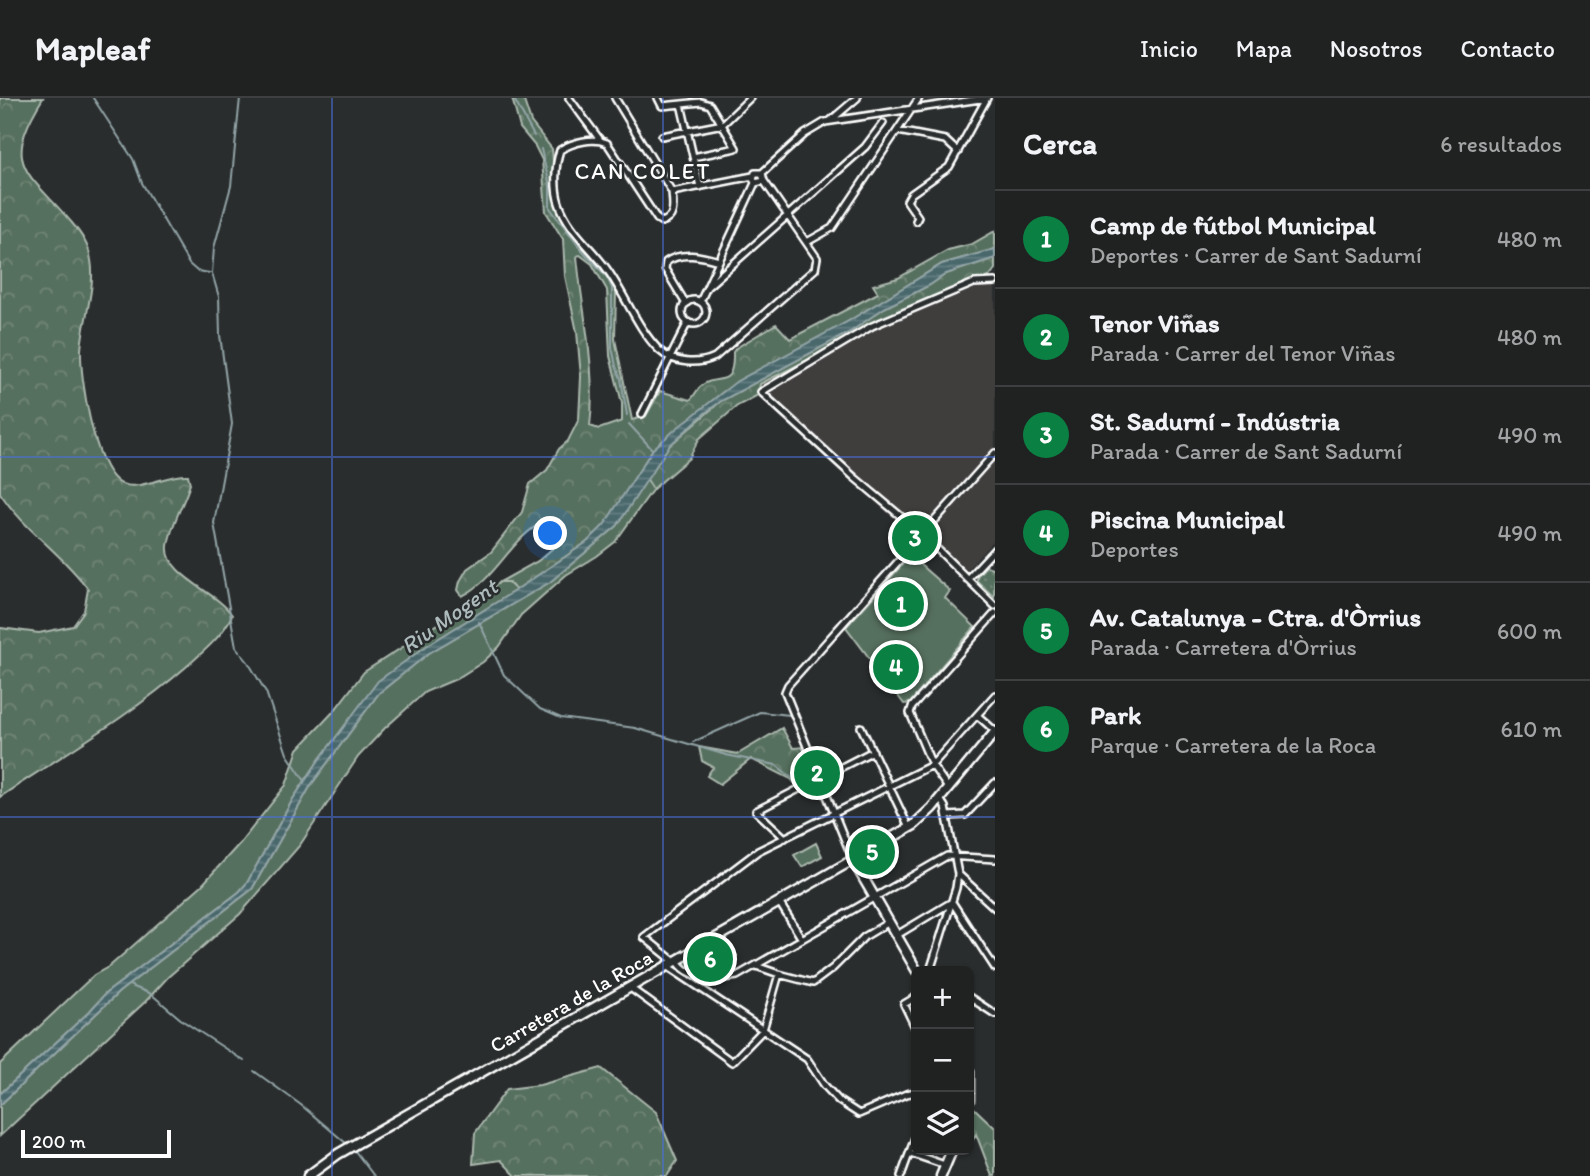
<!DOCTYPE html>
<html lang="es">
<meta charset="utf-8">
<style>
:root{--surface:#202222;--page:#2d2f2f;--text:#f1f3f6;--muted:#a2a4a5;--line:#3d3f40;--accent:#0b8043}
body{margin:0;font-family:Itim,sans-serif;background:var(--page);color:var(--text)}
.controls{position:absolute;right:21px;bottom:21px;display:grid;overflow:hidden;border-radius:10px;box-shadow:0 2px 5px #0004}
.controls button{width:63px;height:63px;display:grid;place-items:center;padding:0;border:0;border-bottom:2px solid var(--line);background:var(--surface);color:var(--text);font:35px sans-serif}
.scale{position:absolute;left:21px;bottom:18px;width:150px;box-sizing:border-box;padding-left:7px;border:4px solid #fff;border-top:0;font-size:19px;line-height:24px;white-space:nowrap;color:#fff;-webkit-text-stroke:5px #2a2d2e;paint-order:stroke}
.you{position:absolute;left:551px;top:436px;width:24px;height:24px;margin:-18px;border:5px solid #fff;border-radius:50%;background:#1a73e8;box-shadow:0 0 0 10px #1a73e833}
.badge{display:grid;place-items:center;width:46px;height:46px;border-radius:50%;background:var(--accent);color:#fff;font-size:23px;font-weight:700}
.pin{position:absolute;translate:-50% -50%;border:4px solid #fff;box-shadow:0 2px 7px #0006}
.list{margin:0;padding:0;list-style:none}
h2{display:flex;justify-content:space-between;align-items:center;height:91px;margin:0;padding:0 28px;font-size:30px}
h2 small{font-size:23px;font-weight:400;color:var(--muted)}
.list li{display:grid;grid-template-columns:46px 1fr auto;gap:21px;align-items:center;box-sizing:border-box;height:98px;padding:0 28px;border-top:2px solid var(--line)}
.list b{display:block;font-size:26px;white-space:nowrap}
.list p{margin:0;font-size:23px;white-space:nowrap;color:var(--muted)}
.list em{font-size:23px;font-style:normal;color:var(--muted)}
.icon{flex:none;width:38px;height:38px;fill:none;stroke:currentColor;stroke-width:2;stroke-linecap:round;stroke-linejoin:round}
.map{position:relative;flex:none;width:995px;height:1078px;overflow:hidden}
header{display:flex;align-items:center;gap:42px;box-sizing:border-box;height:98px;padding:0 35px;background:var(--surface);border-bottom:2px solid var(--line)}
header strong{font-size:33px}
nav{display:flex;gap:38px;margin-inline-start:auto;font-size:24px}
main{display:flex}
aside{flex:1;background:var(--surface)}
.map>svg:first-child{display:block}
</style>
<header>
<strong>Mapleaf</strong>
<nav><a>Inicio</a><a>Mapa</a><a>Nosotros</a><a>Contacto</a></nav>
</header>
<main>
<div class="map">
<svg width="995" height="1078" viewBox="0 0 995 1078">
<defs>
<pattern id="forest-crowns" width="20" height="18" patternUnits="userSpaceOnUse" patternTransform="scale(1.75)"><rect width="20" height="18" fill="#57705e"/><path d="M2 6a3 3 0 1 1 6 0M12 15a3 3 0 1 1 6 0" fill="none" stroke="#708576"/></pattern>
<pattern id="park-dots" width="8" height="8" patternUnits="userSpaceOnUse" patternTransform="scale(1.75)"><rect width="8" height="8" fill="#57705e"/><path d="M2 2h.1M6 6h.1" fill="none" stroke="#708576" stroke-width="1.8" stroke-linecap="round"/></pattern>
<pattern id="water-rules" width="6" height="5" patternUnits="userSpaceOnUse" patternTransform="scale(1.75)"><rect width="6" height="5" fill="#4a686c"/><path d="M0 2.5h6" fill="none" stroke="#657f82"/></pattern>
</defs>
<rect width="100%" height="100%" fill="#2a2d2e"/>
<filter id="ink" filterUnits="userSpaceOnUse"><feTurbulence type="fractalNoise" baseFrequency=".0143" numOctaves="2"/><feDisplacementMap in="SourceGraphic" scale="14" xChannelSelector="R" yChannelSelector="G"/><feConvolveMatrix kernelMatrix="1 2 1 2 8 2 1 2 1" color-interpolation-filters="sRGB"/></filter>
<g filter="url(#ink)">
<!-- built -->
<path fill="#403d3d" d="M989 179 995 185V441L964 475 917 431 912 437 758 297 760 286 926 202Z"/>
<!-- green -->
<path fill="#57705e" stroke="#abb8ae" stroke-width="2" d="M646 380 653 391 615 444 597 458 566 477 521 517 499 549 483 564 456 581 425 594 385 630 358 659 300 747 240 816 168 879 146 903 0 1038V1007L119 894 252 791 311 687 379 595 429 555 550 484 617 428Z
M910 458 950 493 945 500 975 529 910 605 904 606 846 529Z
M500 484H508L516 492 425 549 378 584 319 662 293 701 247 785 239 794 105 896 89 914 0 996V966L94 877 110 868 202 787 241 744 286 687 298 651 334 613 364 574 440 525 456 518Z
M816 745 822 758 802 769 794 757Z"/>
<!-- forest -->
<path fill="url(#forest-crowns)" stroke="#abb8ae" stroke-width="2" fill-rule="evenodd" d="M0 0H43C0 69 28 73 72 125 81 136 89 147 91 162 96 192 83 222 81 252 80 281 94 364 117 383 133 397 167 375 188 377L190 386C184 406 171 426 168 448 165 478 217 493 232 517 223 538 203 554 186 569 129 619 62 657 0 699V530L39 535 73 528 84 513 88 491C62 455 25 433 0 395Z
M512 0H523L531 24 552 51 557 108 581 148 609 178 616 193 615 241 632 322 646 318 660 293 690 302C695 298 696 292 701 288 717 274 734 294 733 254L736 250 776 226 790 241 878 195 873 187 898 180 948 152 972 146 995 133V151L942 166 847 224 724 293 653 351 604 428 587 444 516 492 508 484H500L538 463 561 443 553 428 543 424C510 441 496 482 462 498L458 492 460 483 467 471 491 454 522 414 530 386 547 372 559 351 568 343 579 321 581 279 577 234 565 178 563 141 546 114 542 62 535 48 520 30ZM580 157 592 166 607 192 610 258 622 305V323L599 331 590 328C597 271 582 215 577 158Z
M995 160V171L989 179 926 202 760 286 758 297 737 308 699 341 689 360 653 391 646 380 669 348 721 303 850 234 884 210 930 187 946 176Z
M782 630 793 650 805 649 816 677 797 688 791 681 751 661 720 686 707 678 713 669 702 663 699 649 738 656Z
M601 970 656 1014 677 1063 667 1078H516L501 1062 473 1066 475 1035 507 991 540 987Z
M974 1010 995 1030V1078H992L976 1036 969 1049V1021Z"/>
<!-- park -->
<path fill="url(#park-dots)" stroke="#abb8ae" stroke-width="2" d="M986 468 995 471 994 499 977 483V478Z
M715 842 731 848 737 858 735 860 737 863 734 871 736 877C717 877 697 879 682 866L684 862Z"/>
<!-- water -->
<path fill="url(#water-rules)" stroke="#92a4a7" stroke-width="2" d="M995 151V160L946 176 930 187 884 210 850 234 721 303 705 315 669 348 617 428 550 484 429 555 379 595 311 687 252 791 119 894 0 1007V996L89 914 105 896 239 794 247 785 293 701 319 662 378 583 425 549 516 492 587 444 604 427 653 351 677 330 737 283 847 224 942 166Z
M898 554 910 565 894 584 882 574Z"/>
<g fill="none" stroke-linecap="round" stroke-linejoin="round">
<!-- stream -->
<path stroke="#92a4a7" stroke-width="2" d="M93 0 133 61 142 85 189 166 197 173 210 175
M240 0 231 88 214 150 212 175 219 199 220 237 232 326 214 425 236 549 248 564 266 594 287 656 305 683
M515 0V3L534 38
M541 51 550 88V110L580 150 607 179 612 190V249L616 268 621 281 627 317
M629 326 652 351
M479 524 504 577 540 611 561 620 635 630 726 657 776 667 796 683
M693 644 760 614 790 617
M129 887 151 896 183 923 244 963
M254 973 301 1007 347 1046
M355 1053 374 1078"/>
<defs>
<path id="street" d="M569 0 600 42
M615 0 672 94
M658 0 662 8 701 4 710 7 736 50 693 59
M681 6 700 89
M830 23 857 0
M898 33 945 42 958 54
M662 38 723 26 750 0
M762 75 764 83 755 85 753 80 755 75H762L805 36 825 24 987 0
M672 94C673 106 676 120 662 124L657 121 607 45C593 39 573 44 560 52 555 67 554 90 559 105 568 132 591 149 606 170 625 196 637 230 659 252 674 266 698 267 715 259L815 171 817 160 764 83
M672 94 753 78
M916 123 918 119 907 103 911 96 949 69 987 0
M807 144 832 130 919 0
M995 184 974 185 872 228 761 294 854 379 922 436 995 508
M707 189 865 49 883 25
M682 214a12 12 0 1 1 24 0a12 12 0 1 1-24 0Z
M700 204 755 85
M686 206 665 171 666 164C681 153 702 158 719 163
M642 316 688 224
M967 481 995 451
M977 617 995 633
M861 629 909 730
M948 690 932 667 910 615 912 609 995 515
M947 718 965 717 995 685
M785 740 756 713 873 653
M853 762 785 594 788 587 995 355
M958 776 995 810
M779 804 802 841
M897 837 952 804 995 870
M677 862C686 881 719 882 737 878L947 758 995 761
M675 864 644 839 758 753 932 667 995 597
M667 868 807 961 825 988 839 1003 859 1016 906 996 916 994
M756 868 779 876 813 885 833 870 864 839 889 824
M930 873 956 790 958 776 945 709 940 701
M629 889 732 964 763 932 779 876
M916 899 904 906 916 931
M969 899 995 916
M910 1055 945 1067
M901 1078 916 1037"/>
<path id="secondary" d="M853 762 917 873
M969 974V1003
M308 1078 338 1056 914 727 932 710 995 634
M941 1078 952 1052"/>
</defs>
<!-- street casing -->
<use href="#street" stroke="#fff" stroke-width="10"/>
<!-- secondary casing -->
<use href="#secondary" stroke="#fff" stroke-width="13"/>
<!-- street -->
<use href="#street" stroke="#2a2d2e" stroke-width="5"/>
<!-- secondary -->
<use href="#secondary" stroke="#2a2d2e" stroke-width="8"/>
</g>
</g>
<!-- grid -->
<path fill="none" stroke="#4a71e0" stroke-width="2" stroke-opacity="0.55" d="M332 0V1078M663 0V1078M0 359H995M0 719H995"/>
<g text-anchor="middle" dominant-baseline="central" stroke-width="5" stroke-linejoin="round" paint-order="stroke">
<!-- street labels -->
<g font-size="21" fill="#fff" stroke="#2a2d2e">
<text transform="translate(571 903) rotate(-30)">Carretera de la Roca</text>
</g>
<!-- neighbourhood labels -->
<g font-size="23" letter-spacing="2" fill="#fff" stroke="#2a2d2e">
<text x="643" y="73">CAN COLET</text>
</g>
<!-- water labels -->
<g font-size="23" font-style="italic" fill="#aebbbd" stroke="#2a2d2e">
<text transform="translate(449 518) rotate(-35)">Riu Mogent</text>
</g>
</g>
</svg>
<div class="controls">
<button>+</button>
<button>−</button>
<button><svg class="icon" aria-label="layers" viewBox="0 0 24 24"><path d="M12 4l9 5-9 5-9-5zM3 14l9 5 9-5"/></svg></button>
</div>
<div class="scale">200 m</div>
<div class="you"></div>
<div class="pin badge" style="left:901px;top:506px">1</div>
<div class="pin badge" style="left:817px;top:675px">2</div>
<div class="pin badge" style="left:915px;top:440px">3</div>
<div class="pin badge" style="left:896px;top:569px">4</div>
<div class="pin badge" style="left:872px;top:754px">5</div>
<div class="pin badge" style="left:710px;top:861px">6</div>
</div>
<aside>
<h2>Cerca<small>6 resultados</small></h2>
<ul class="list">
<li><span class="badge">1</span><div><b>Camp de fútbol Municipal</b><p>Deportes · Carrer de Sant Sadurní</p></div><em>480 m</em></li>
<li><span class="badge">2</span><div><b>Tenor Viñas</b><p>Parada · Carrer del Tenor Viñas</p></div><em>480 m</em></li>
<li><span class="badge">3</span><div><b>St. Sadurní - Indústria</b><p>Parada · Carrer de Sant Sadurní</p></div><em>490 m</em></li>
<li><span class="badge">4</span><div><b>Piscina Municipal</b><p>Deportes</p></div><em>490 m</em></li>
<li><span class="badge">5</span><div><b>Av. Catalunya - Ctra. d'Òrrius</b><p>Parada · Carretera d'Òrrius</p></div><em>600 m</em></li>
<li><span class="badge">6</span><div><b>Park</b><p>Parque · Carretera de la Roca</p></div><em>610 m</em></li>
</ul>
</aside>
</main>
